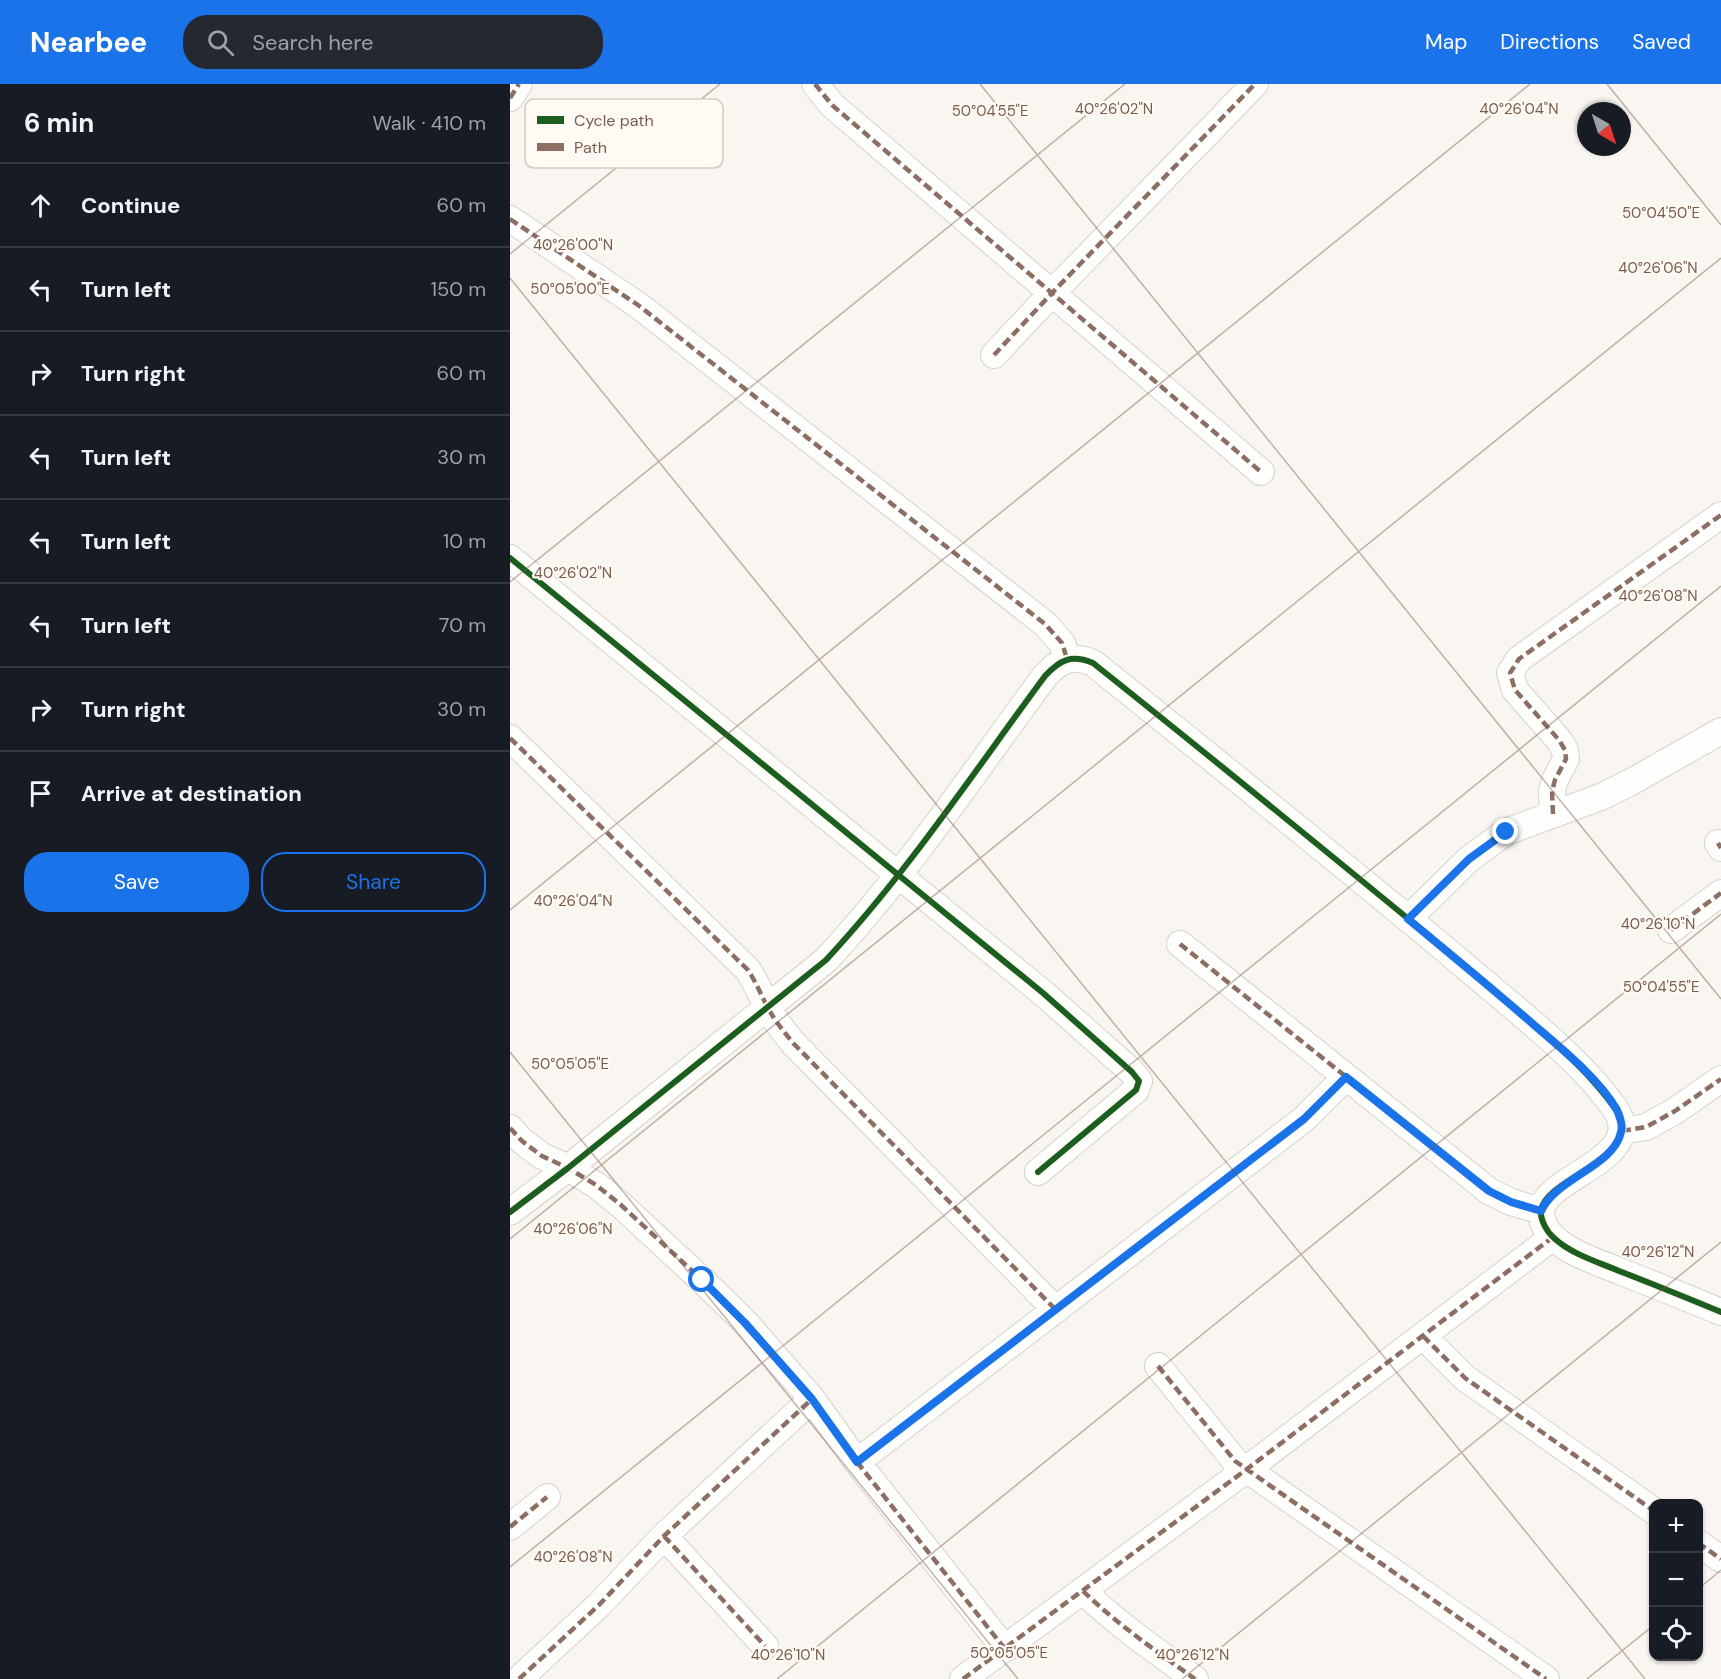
<!DOCTYPE html>
<meta charset="utf-8">
<style>
:root{--surface:#171b24;--page:#242831;--text:#f1f3f6;--muted:#9ea1a6;--line:#363941;--accent:#1a73e8}
body{margin:0;font-family:"DM Sans",sans-serif;background:var(--page);color:var(--text)}
.controls{position:absolute;right:18px;bottom:18px;display:grid;overflow:hidden;border-radius:12px;box-shadow:0 2px 4px #0004}
.controls button{width:54px;height:54px;display:grid;place-items:center;padding:0;border:0;border-bottom:2px solid var(--line);background:var(--surface);color:var(--text);font:30px sans-serif}
.compass{position:absolute;left:1067px;top:18px;width:54px;height:54px;border-radius:50%;background:var(--surface);box-shadow:0 2px 4px #0004;rotate:141deg}
.stop{position:absolute;width:18px;height:18px;margin:-14px;border:4px solid #1a73e8;border-radius:50%;background:#fff}
.stop.end{background:#1a73e8;border-color:#fff;box-shadow:0 2px 6px #0008}
.list{margin:0;padding:0;list-style:none}
h2{display:flex;justify-content:space-between;align-items:center;height:78px;margin:0;padding:0 24px;font-size:26px}
h2 small{font-size:20px;font-weight:400;color:var(--muted)}
.list li{display:grid;grid-template-columns:39px 1fr auto;gap:18px;align-items:center;box-sizing:border-box;height:84px;padding:0 24px;border-top:2px solid var(--line)}
.list b{display:block;font-size:22px;white-space:nowrap}
.list em{font-size:20px;font-style:normal;color:var(--muted)}
.actions{display:flex;gap:12px;padding:18px 24px}
.actions a{flex:1;padding:14px 0;border:2px solid var(--accent);border-radius:24px;text-align:center;font-size:21px;color:var(--accent)}
.actions .main{background:var(--accent);color:#fff}
.icon{flex:none;width:33px;height:33px;fill:none;stroke:currentColor;stroke-width:2;stroke-linecap:round;stroke-linejoin:round}
.map{position:relative;flex:none;width:1211px;height:1595px;overflow:hidden}
header{display:flex;align-items:center;gap:36px;box-sizing:border-box;height:84px;padding:0 30px;background:var(--accent);color:#fff}
header strong{font-size:28px}
nav{display:flex;gap:33px;margin-inline-start:auto;font-size:21px}
.search{width:420px;height:54px;background:var(--page);display:flex;align-items:center;gap:15px;box-sizing:border-box;padding:0 21px;border-radius:24px;color:var(--muted);font-size:22px}
main{display:flex}
aside{flex:1;background:var(--surface)}
.map>svg:first-child{display:block}
</style>
<header>
<strong>Nearbee</strong>
<div class="search"><svg class="icon" aria-label="search" viewBox="0 0 24 24"><circle cx="10" cy="10" r="6"/><path d="M15 15l6 6"/></svg>Search here</div>
<nav><a>Map</a><a>Directions</a><a>Saved</a></nav>
</header>
<main>
<aside>
<h2>6 min<small>Walk · 410 m</small></h2>
<ul class="list">
<li><svg class="icon" aria-label="ahead" viewBox="0 0 24 24"><path d="M12 20V5M6 11l6-6 6 6"/></svg><div><b>Continue</b></div><em>60 m</em></li>
<li><svg class="icon" aria-label="left" viewBox="0 0 24 24"><path d="M17 20v-9H6M10 6l-5 5 5 5"/></svg><div><b>Turn left</b></div><em>150 m</em></li>
<li><svg class="icon" aria-label="right" viewBox="0 0 24 24"><path d="M7 20v-9h11M14 6l5 5-5 5"/></svg><div><b>Turn right</b></div><em>60 m</em></li>
<li><svg class="icon" aria-label="left" viewBox="0 0 24 24"><path d="M17 20v-9H6M10 6l-5 5 5 5"/></svg><div><b>Turn left</b></div><em>30 m</em></li>
<li><svg class="icon" aria-label="left" viewBox="0 0 24 24"><path d="M17 20v-9H6M10 6l-5 5 5 5"/></svg><div><b>Turn left</b></div><em>10 m</em></li>
<li><svg class="icon" aria-label="left" viewBox="0 0 24 24"><path d="M17 20v-9H6M10 6l-5 5 5 5"/></svg><div><b>Turn left</b></div><em>70 m</em></li>
<li><svg class="icon" aria-label="right" viewBox="0 0 24 24"><path d="M7 20v-9h11M14 6l5 5-5 5"/></svg><div><b>Turn right</b></div><em>30 m</em></li>
<li><svg class="icon" aria-label="arrive" viewBox="0 0 24 24"><path d="M6 21V4h12l-3 4 3 4H6"/></svg><div><b>Arrive at destination</b></div></li>
</ul>
<div class="actions"><a class="main">Save</a><a>Share</a></div>
</aside>
<div class="map">
<svg width="1211" height="1595" viewBox="0 0 1211 1595">
<rect width="100%" height="100%" fill="#f9f5f0"/>
<g fill="none" stroke-linecap="round" stroke-linejoin="round">
<defs>
<path id="street" d="M305 0 322 21 751 388
M0 14 9 0
M0 135 128 221 535 540 552 559 557 575
M484 271 542 209 745 0
M0 474 533 909 622 988 629 997 626 1006 528 1088
M0 654 238 886C246 898 251 911 258 924 265 937 274 948 284 960L546 1226
M1043 730 1042 707 1045 696 1056 675 1055 666 1049 656 1005 606 1000 589 1009 575 1211 431
M1208 759 1211 764
M898 835 959 775 996 748 1093 712 1121 698 1211 647
M1161 846 1211 809
M670 860 979 1107 1001 1118 1031 1127
M0 1044 12 1057 32 1072 58 1084 86 1101 111 1121 192 1196 235 1238 302 1315 347 1378 495 1565
M1112 1047 1136 1043 1165 1027 1211 995
M0 1128 58 1084 316 876C397 789 464 688 535 592 550 576 561 570 583 579 697 670 811 763 924 856 956 883 988 910 1020 937 1050 963 1080 990 1104 1023 1140 1074 1037 1092 1031 1126 1030 1136 1037 1148 1044 1154 1061 1170 1088 1178 1109 1187 1143 1200 1177 1214 1211 1228
M913 1252 955 1294 1144 1427
M648 1282 725 1377 1036 1595
M347 1378 794 1035 836 993
M0 1443 37 1413
M154 1452 255 1562
M1188 1459 1211 1475
M573 1507C607 1540 646 1567 685 1595
M9 1595 89 1521 154 1452 302 1315
M453 1595 737 1385 1043 1153"/>
</defs>
<!-- street casing -->
<use href="#street" stroke="#d7d1cb" stroke-width="28"/>
<!-- street -->
<use href="#street" stroke="#fefefd" stroke-width="26"/>
<!-- quiet -->
<path stroke="#8d6e63" stroke-width="4.5" stroke-dasharray="9 4.5" stroke-linecap="butt" d="M305 0 322 21 751 388
M0 14 9 0
M0 135 128 221 535 540 552 559 557 575
M484 271 542 209 745 0
M0 654 238 886C246 898 251 911 258 924 265 937 274 948 284 960L546 1226
M1043 730 1042 707 1045 696 1056 675 1055 666 1049 656 1005 606 1000 589 1009 575 1211 431
M1208 759 1211 764
M1161 846 1211 809
M670 860 979 1107 1001 1118 1031 1127
M0 1044 12 1057 32 1072 58 1084 86 1101 111 1121 192 1196 235 1238 302 1315 347 1378 495 1565
M1112 1047 1136 1043 1165 1027 1211 995
M913 1252 955 1294 1144 1427
M648 1282 725 1377 1036 1595
M347 1378 794 1035 836 993
M0 1443 37 1413
M154 1452 255 1562
M1188 1459 1211 1475
M573 1507C607 1540 646 1567 685 1595
M9 1595 89 1521 154 1452 302 1315
M453 1595 737 1385 1043 1153"/>
<defs>
<path id="cycleway" d="M0 474 533 909 622 988 629 997 626 1006 528 1088
M0 1128 58 1084 316 876C397 789 464 688 535 592 550 576 561 570 583 579 697 670 811 763 924 856 956 883 988 910 1020 937 1050 963 1080 990 1104 1023 1140 1074 1037 1092 1031 1126 1030 1136 1037 1148 1044 1154 1061 1170 1088 1178 1109 1187 1143 1200 1177 1214 1211 1228"/>
</defs>
<!-- cycleway casing -->
<use href="#cycleway" stroke="#fffaf3" stroke-width="10"/>
<!-- cycleway -->
<use href="#cycleway" stroke="#1b5e20" stroke-width="6"/>
</g>
<g fill="none" stroke-linecap="round" stroke-linejoin="round">
<!-- route -->
<path stroke="#1a73e8" stroke-width="8" d="M192 1196 235 1239 302 1315 347 1378 794 1035 836 993 979 1107 1001 1118 1031 1127C1046 1094 1104 1082 1111 1048 1113 1042 1110 1033 1107 1026 1089 995 1051 964 1024 941 983 905 940 870 898 835L959 775 996 748"/>
</g>
<!-- ticks -->
<path fill="none" stroke="#7a5c4d" stroke-width="1.5" stroke-opacity="0.45" d="M470 0 1211 915M1097 0 1211 141M0 170 210 0M0 194 1135 1595M0 498 615 0M0 826 1020 0M0 968 508 1595M0 1155 1211 174M0 1483 1211 502M1188 1505 1211 1486M267 1595 1211 830M672 1595 1211 1158M1077 1595 1144 1541"/>
<!-- legend -->
<rect x="15" y="15" width="198" height="69" rx="9" fill="#fffaf3" stroke="#d7cbc1" stroke-width="1.5"/>
<rect x="27" y="32" width="27" height="8" fill="#1b5e20"/>
<rect x="27" y="59" width="27" height="8" fill="#8d6e63"/>
<g font-size="16" fill="#7a5c4d">
<text x="64" y="42">Cycle path</text>
<text x="64" y="69">Path</text>
</g>
<g font-size="15" text-anchor="middle" fill="#7a5c4d" stroke="#fffaf3" stroke-width="4.5" stroke-linejoin="round" paint-order="stroke">
<text x="604" y="30">40°26'02"N</text>
<text x="1009" y="30">40°26'04"N</text>
<text x="480" y="32">50°04'55"E</text>
<text x="1151" y="134">50°04'50"E</text>
<text x="63" y="166">40°26'00"N</text>
<text x="1148" y="189">40°26'06"N</text>
<text x="60" y="210">50°05'00"E</text>
<text x="63" y="494">40°26'02"N</text>
<text x="1148" y="517">40°26'08"N</text>
<text x="63" y="822">40°26'04"N</text>
<text x="1148" y="845">40°26'10"N</text>
<text x="1151" y="908">50°04'55"E</text>
<text x="60" y="985">50°05'05"E</text>
<text x="63" y="1150">40°26'06"N</text>
<text x="1148" y="1173">40°26'12"N</text>
<text x="63" y="1478">40°26'08"N</text>
<text x="499" y="1574">50°05'05"E</text>
<text x="278" y="1576">40°26'10"N</text>
<text x="683" y="1576">40°26'12"N</text>
</g>
</svg>
<div class="controls">
<button>+</button>
<button>−</button>
<button><svg class="icon" aria-label="locate" viewBox="0 0 24 24"><circle cx="12" cy="12" r="6"/><path d="M12 2v4M12 18v4M2 12h4M18 12h4"/></svg></button>
</div>
<svg class="compass" viewBox="-18 -18 36 36"><path d="M0-13l5 13h-10z" fill="#e53935"/><path d="M0 13l5-13h-10z" fill="#9ea1a6"/></svg>
<div class="stop" style="left:192px;top:1196px"></div>
<div class="stop end" style="left:996px;top:748px"></div>
</div>
</main>
